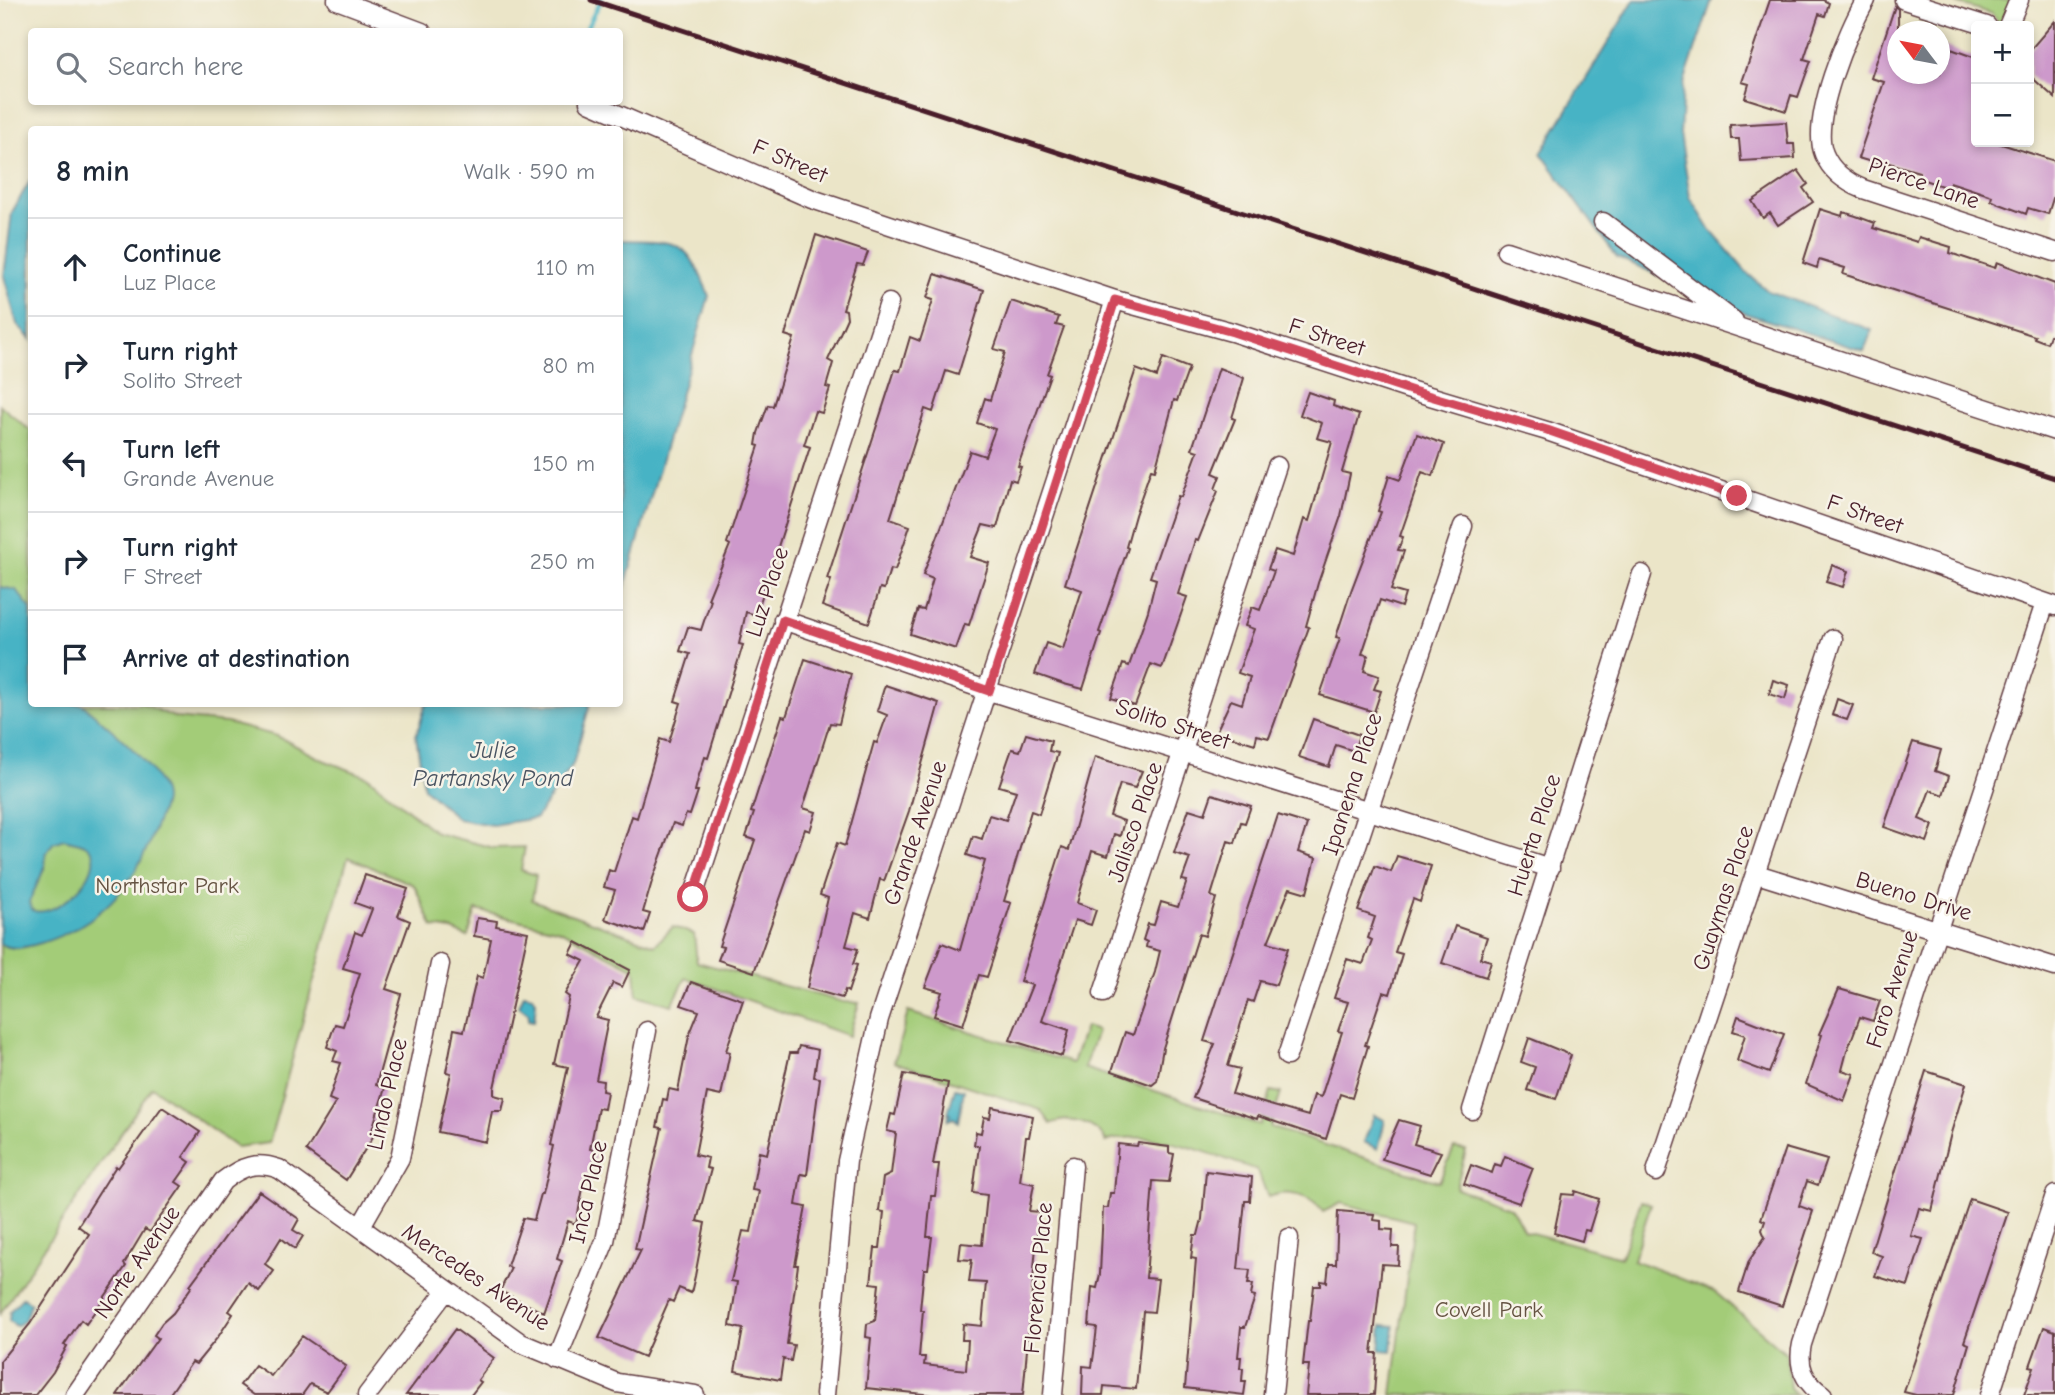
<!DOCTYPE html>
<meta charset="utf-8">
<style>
:root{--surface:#fff;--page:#f6f6f7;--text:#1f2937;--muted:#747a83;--line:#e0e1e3}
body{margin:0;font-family:"Comic Neue",sans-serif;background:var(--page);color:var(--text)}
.controls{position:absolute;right:21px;top:21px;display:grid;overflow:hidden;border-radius:7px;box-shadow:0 4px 10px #0003}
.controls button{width:63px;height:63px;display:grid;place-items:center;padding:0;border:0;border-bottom:2px solid var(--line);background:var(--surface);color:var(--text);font:35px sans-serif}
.compass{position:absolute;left:1887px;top:21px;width:63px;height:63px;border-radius:50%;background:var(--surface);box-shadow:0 4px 10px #0003;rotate:302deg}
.stop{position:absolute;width:21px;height:21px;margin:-16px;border:5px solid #d1495b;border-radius:50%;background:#fff}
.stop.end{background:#d1495b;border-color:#fff;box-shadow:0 2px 7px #0008}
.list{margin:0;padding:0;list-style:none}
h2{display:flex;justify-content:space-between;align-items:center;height:91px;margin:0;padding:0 28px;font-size:30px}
h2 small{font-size:23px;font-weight:400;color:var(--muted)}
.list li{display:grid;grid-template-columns:46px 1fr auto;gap:21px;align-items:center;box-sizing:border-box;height:98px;padding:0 28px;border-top:2px solid var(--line)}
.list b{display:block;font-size:26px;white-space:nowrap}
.list p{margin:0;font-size:23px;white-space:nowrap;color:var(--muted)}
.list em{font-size:23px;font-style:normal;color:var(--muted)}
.icon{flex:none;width:38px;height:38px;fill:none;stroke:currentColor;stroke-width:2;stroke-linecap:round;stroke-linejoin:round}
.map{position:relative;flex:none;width:2055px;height:1395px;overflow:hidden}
.search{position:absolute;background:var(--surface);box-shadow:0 4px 10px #0003;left:28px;top:28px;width:595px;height:77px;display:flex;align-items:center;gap:18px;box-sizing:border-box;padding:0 24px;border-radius:7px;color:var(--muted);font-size:26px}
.panel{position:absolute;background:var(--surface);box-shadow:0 4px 10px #0003;left:28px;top:126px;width:595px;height:581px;border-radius:7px}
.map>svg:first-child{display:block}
</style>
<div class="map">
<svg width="2055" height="1395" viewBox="0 0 2055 1395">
<rect width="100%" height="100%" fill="#f7f3e8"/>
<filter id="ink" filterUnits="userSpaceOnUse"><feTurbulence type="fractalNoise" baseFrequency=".0143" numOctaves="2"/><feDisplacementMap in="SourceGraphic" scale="14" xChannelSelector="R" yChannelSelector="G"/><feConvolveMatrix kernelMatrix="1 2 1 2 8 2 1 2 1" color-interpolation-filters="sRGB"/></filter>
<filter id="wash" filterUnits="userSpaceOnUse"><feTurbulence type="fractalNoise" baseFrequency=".00686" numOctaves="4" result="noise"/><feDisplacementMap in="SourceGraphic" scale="28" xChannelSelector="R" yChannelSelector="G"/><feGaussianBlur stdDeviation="1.57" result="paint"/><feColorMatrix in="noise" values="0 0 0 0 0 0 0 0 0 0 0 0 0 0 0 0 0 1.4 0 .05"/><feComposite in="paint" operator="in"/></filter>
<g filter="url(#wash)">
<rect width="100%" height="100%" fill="#ebe5c8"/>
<!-- green -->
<path fill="#a3cc78" stroke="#767652" stroke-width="2" d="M1948 0H2012L2003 22 1999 23 1992 14Z
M0 405 31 431 32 704H143L176 718 227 723 277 736 323 760 368 777 436 833 494 848 525 847 521 870 536 875 532 900 655 945 673 927 694 934 697 962 843 1002 859 1003 849 1036 686 978 672 1005 637 995 635 969 560 930 476 910 468 937 452 930 433 927 414 885 348 857 269 1143 236 1147 152 1087 0 1314Z
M908 1012 1072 1063 1085 1027 1097 1031 1084 1068 1260 1125 1271 1091 1281 1093 1270 1127 1439 1182 1454 1148 1466 1150 1456 1188 1511 1207 1524 1231 1621 1257 1641 1201 1651 1204 1633 1260 1715 1292 1786 1353 1790 1388 1797 1395H1392L1414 1222 1341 1203 1323 1212C1311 1195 1287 1189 1268 1197L1257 1170C1215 1156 1148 1126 1106 1142 1098 1124 1069 1115 1051 1124L1041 1110 894 1062Z"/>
<!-- water -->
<path fill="#47b3c5" stroke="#486978" stroke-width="2" fill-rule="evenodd" d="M1634 0H1712L1683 86 1680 134 1690 197 1711 231 1748 274 1768 291 1872 330 1864 351 1744 313 1617 257 1541 153Z
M31 179V340L17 324 4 276 12 212Z
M620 240C678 241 687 238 709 296L620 604Z
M0 587 16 590 31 609 32 704H82C104 724 165 770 164 800 163 809 157 821 154 830 135 886 98 925 41 943 27 947 14 951 0 944ZM64 839C72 842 85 842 90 849 107 871 55 921 32 910L29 902 45 867 46 854 53 843Z
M426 704H590L573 764 536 818 492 825 458 819 424 788 416 736Z
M524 994 532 996 536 1002 534 1021 528 1020 529 1014 519 1006Z
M955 1088 964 1090 958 1122 954 1118 948 1120 949 1115H952L948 1113Z
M1374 1115 1385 1120 1378 1149 1364 1142Z
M23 1297 31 1303 24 1321 16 1326 9 1321 10 1311Z
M1382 1325 1394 1326 1392 1351 1380 1350Z"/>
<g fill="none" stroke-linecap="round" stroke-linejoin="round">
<!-- stream -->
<path stroke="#47b3c5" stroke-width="5" d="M585 32 601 0"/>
</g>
<g id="blocks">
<!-- building -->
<path fill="#cd99cb" d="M1770 0H1823L1829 3 1825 16 1819 14 1804 59 1811 61 1805 77 1798 97 1791 95 1786 111 1745 98 1749 84 1742 82Z
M1895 6 1898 9V74H1940V45L1976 58V142H1995L2055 161V192L2048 214 2028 208 2026 214 1997 203 1991 200 1992 196 1950 182 1948 188 1918 178 1919 172 1879 160 1878 164 1858 158 1884 82 1871 78Z
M2055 21V98L2029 75V51Z
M1786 122 1788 144H1794L1795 158 1741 161 1739 139H1731L1730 125Z
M1798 170 1808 184 1803 188 1813 202 1778 225 1770 213 1763 218 1752 201Z
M1820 209 1842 216 1843 212 1856 216 1875 223 1873 228 1917 242 1919 237 1938 243 1951 247 1950 253 1995 268 1997 262 2055 284V337L2050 335 2047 343 2034 338 2035 336 1843 274 1845 268 1819 260 1817 268 1803 263Z
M816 235 868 252 863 265 857 264 843 309 846 310 847 318 828 360 833 363 826 387 830 388 822 413 815 411 804 445 810 447 756 615 746 612 739 644 743 645 708 758 705 757 699 775 695 791H698L690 815 686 814 682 826 673 823 653 878 643 912 650 914 644 932 605 919 615 890 604 887 609 870 614 872 632 816 637 818 660 739 669 742 681 703 675 701 690 654 680 651 688 627 701 630 711 600 708 599 730 545 727 543 759 446 756 445 758 433 768 405 773 406 794 338 785 335Z
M935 274 984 290 958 375 946 371 933 412 925 409 890 519 910 526 895 570 890 569 884 589 880 588 869 623 822 606 831 580 827 579 895 370 900 371 910 337 920 341 933 300 927 298Z
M1011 301 1059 317 1056 325 1064 327 1047 374 1050 375 1018 466 1021 467 1016 481 1010 479 997 528 983 525 970 557 989 563 969 625 965 624 956 649 910 634 918 609 924 610 933 579 923 575 970 451 985 456 995 429 977 423 985 398 990 400 1005 352 994 349Z
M1163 358 1189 368 1177 401 1174 400 1155 470 1151 469 1135 515 1126 547 1128 548 1099 632 1101 633 1083 689 1064 684 1035 674 1046 643 1063 649 1082 590 1065 584 1136 369 1157 377Z
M1219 368 1244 378 1232 418 1235 419 1213 473 1220 476 1215 489 1218 491 1198 541 1195 540 1178 594 1187 597 1162 668 1151 664 1135 706 1111 698 1123 664 1129 666 1148 611 1156 579 1150 577 1178 496 1181 497 1198 451 1192 449Z
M1308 392 1334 401 1333 406 1359 415 1342 472 1350 474 1341 516 1318 583 1306 626 1309 627 1269 738 1257 735 1255 744 1216 732 1231 700 1242 704 1250 677 1238 673 1254 629 1245 626 1252 607 1260 610 1274 571 1268 569 1275 550 1293 556 1304 519 1309 521 1332 442 1317 438 1322 423 1300 415Z
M1417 434 1444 444 1433 476 1422 472 1400 536 1403 537 1398 550 1404 551 1391 590 1405 594 1401 607 1380 600 1362 654 1368 655 1364 671 1379 676 1374 689 1381 691 1374 712 1320 695 1340 638 1336 637 1351 591 1381 512 1378 511 1389 476 1400 480Z
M1832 565 1848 571 1843 587 1826 582Z
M805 659 851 674 839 724 830 723 803 808 816 812 810 831 805 829 754 972 718 960 723 947 719 946 755 840 746 837 754 813 751 812 782 716 786 717Z
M1773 680 1789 685 1785 699 1769 694Z
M885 685 939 703 909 811 884 881 880 879 870 918 855 913 846 946 858 949 853 964 857 965 848 992 845 990 842 998 807 988 828 898 820 895 837 843 845 846 874 742 877 743 887 715 877 711Z
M1837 699 1853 705 1847 720 1832 715Z
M1313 719 1359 735 1354 751 1336 745 1329 767 1299 757Z
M1026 734 1051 741 1049 751 1058 753 1039 814 1031 811 1004 901 1011 903 987 977 979 975 963 1025 934 1016 942 992 925 987 942 943 960 950 985 861 967 855 973 836 982 839 989 815 1006 820 1016 791 999 786 1012 749 1020 751Z
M1913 742 1941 750 1935 771 1949 776 1943 795 1930 790 1919 819 1933 825 1927 842 1884 827Z
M1095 757 1142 771 1135 788 1120 784 1110 816 1124 821 1120 836 1114 834 1108 856 1092 851 1077 903 1096 910 1091 925 1075 920 1042 1021 1069 1030 1062 1056 1010 1040 1032 985 1020 981 1062 847 1069 850Z
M1212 794 1251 806 1245 823 1241 822 1235 843 1228 841 1211 896 1216 898 1205 936 1199 934 1163 1048 1157 1081 1152 1085 1112 1071 1125 1032 1133 1035 1155 972 1160 951 1146 947 1147 942 1143 940 1148 924 1154 925 1161 902 1178 907 1187 881 1182 880 1190 858 1174 853 1189 809 1205 814Z
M1278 815 1307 824 1298 852 1316 858 1307 893 1290 888 1268 942 1288 948 1276 985 1260 981 1253 1002 1248 1000 1228 1066 1240 1069 1232 1094 1308 1116 1314 1095 1321 1097 1342 1032 1338 1031 1348 1002 1334 998 1347 959 1363 964 1372 940 1368 938 1375 917 1358 911 1375 866 1391 872 1397 856 1431 866 1420 902 1413 899 1395 952 1402 954 1390 994 1383 992 1365 1045 1368 1046 1352 1098 1340 1094 1326 1139 1258 1116 1257 1119 1193 1098 1215 1044 1204 1041Z
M365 875 408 889 398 916 410 921 386 989 401 994 376 1085 385 1088 371 1133 374 1135 346 1180 306 1151 336 1102 329 1099 341 1063 333 1061 337 1051 327 1047 335 1024 343 1026 360 973 343 968 355 932 362 935 372 909 355 903Z
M477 918 497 921 496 926 528 932 494 1088V1095L505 1098 502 1111H492L486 1142 438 1132 451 1073 446 1072 454 1029 464 1031 477 976 483 978 491 939 474 936Z
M1455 926 1487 937 1480 958 1491 961 1486 977 1442 963Z
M576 942 630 970 622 987 613 983 596 1017 608 1020 596 1080 603 1081 602 1091 607 1092 604 1109 598 1108 590 1149 596 1150 591 1175 586 1173 576 1224 568 1221 557 1259 562 1261 544 1313 500 1291 511 1268 507 1266 523 1218 534 1220 541 1194H543L554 1146 551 1145 568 1067 554 1064 569 997 565 994 584 961 570 954Z
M691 982 743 1000 726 1051 730 1052 721 1096 707 1093 695 1155 708 1158 706 1168 711 1169 697 1221 705 1223 695 1276 691 1293 679 1288 673 1302 669 1300 644 1357 599 1338 641 1250 635 1249 662 1128 657 1127 663 1099 667 1100 669 1089 678 1091 689 1036 699 1011 681 1005Z
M1839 989 1880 1001 1873 1021 1860 1017 1847 1051 1842 1070 1854 1074 1844 1101 1806 1084 1822 1035 1819 1034Z
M1738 1016 1784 1034 1769 1073 1737 1061 1745 1035 1733 1031Z
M1529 1038 1571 1055 1556 1099 1527 1090 1535 1067 1521 1062Z
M799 1046 818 1050 814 1077 820 1078 807 1175 801 1174 796 1205 806 1207 795 1265H798L787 1344 794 1345 791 1361 783 1359 780 1380 735 1371 743 1329 730 1326 737 1282 731 1281 743 1231 751 1232 759 1191 752 1190 759 1152 767 1154 790 1053H797Z
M1926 1071 1966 1084 1951 1133 1932 1211 1919 1208 1911 1236 1923 1239 1908 1286 1875 1276 1882 1256 1871 1252Z
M904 1074 948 1083 933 1164H939L935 1196H931L927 1237H932L928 1269H924L920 1310H923L919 1357H925L924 1365 966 1370 968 1340H962L963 1324 982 1326 986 1283 969 1282 972 1260 959 1259 961 1243 982 1245 987 1195 973 1193 979 1146 974 1145 976 1132 981 1133 984 1117 990 1118 992 1107 1033 1116 1029 1137H1026L1020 1181 1034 1184 1029 1211 1039 1212 1023 1395H933L866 1388 871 1338 866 1337 867 1324 875 1321 879 1284 871 1283 875 1248H880L884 1212 879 1211 881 1194 883 1178 891 1174 896 1133 887 1131 891 1114 895 1115Z
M162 1107 200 1132 183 1157 190 1162 176 1182 182 1186 150 1232 145 1229 124 1264 126 1266 86 1324 81 1320 64 1345 67 1346 53 1372 35 1395H0V1361L30 1324 89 1234 78 1226 116 1166 118 1168Z
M1399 1120 1420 1126 1414 1144 1441 1152 1430 1174 1382 1159Z
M1138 1143 1169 1147V1153L1174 1154 1169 1182 1153 1181 1146 1278 1158 1279 1154 1312 1143 1311 1136 1389 1104 1386 1103 1395H1082L1083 1366 1092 1367 1094 1353 1097 1327 1089 1326 1092 1287 1097 1288 1100 1274 1103 1208H1108L1110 1193H1114L1118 1144 1137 1146Z
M1785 1148 1827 1160 1818 1185 1807 1181 1799 1206 1813 1211 1782 1306 1739 1292 1749 1261 1765 1237 1762 1230 1765 1221 1761 1219Z
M1505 1156 1533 1168 1519 1203 1464 1184 1471 1165 1492 1173 1495 1164 1501 1166Z
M1206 1171 1252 1177 1250 1201H1245L1238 1269 1250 1270 1248 1284H1253L1251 1296 1255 1297 1245 1327H1241L1238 1357H1241L1240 1368H1243L1242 1381H1246L1244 1395 1185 1388 1196 1259 1191 1258 1194 1235H1198L1202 1219Z
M259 1191 299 1219 293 1230 303 1236 295 1249 281 1238 265 1264 274 1271 259 1291 248 1283 229 1311 233 1314 218 1337 196 1364 192 1362 169 1395H117L158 1338 154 1335 162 1323 173 1313 192 1286 190 1285Z
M1575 1191 1599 1199 1589 1231 1585 1230 1582 1241 1554 1233 1562 1194 1574 1195Z
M1970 1199 2008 1212 1964 1342 1969 1344 1954 1395H1916L1904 1392Z
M1338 1211 1374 1214 1373 1220 1381 1221V1229L1393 1230 1392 1247H1399L1398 1265 1382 1264 1372 1353H1377L1374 1395H1306L1309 1365H1303L1308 1321H1310L1314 1286H1321V1281L1327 1282 1329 1264H1336Z
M2044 1327 2055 1331V1395H2024L2034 1367 2030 1366Z
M455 1329 494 1358 478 1380 481 1382 471 1395H406Z
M302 1336 346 1366 327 1392 310 1384 302 1395H254L240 1385 255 1365 271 1376Z"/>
</g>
</g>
<g filter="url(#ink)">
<use href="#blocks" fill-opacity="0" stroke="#623d43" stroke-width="2"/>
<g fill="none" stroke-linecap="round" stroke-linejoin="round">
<defs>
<path id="minor" d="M337 0 422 32
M1866 0C1848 30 1810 120 1824 154 1831 171 1846 182 1863 189L2055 252
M1904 0 1987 26
M2008 26 2019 0
M589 102 812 199 1115 300 1232 332 1413 391 1547 431 2055 606
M1603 222 1734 321
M1506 251 2055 431
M783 620 989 691 1550 868
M1757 874 2055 967
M693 897 889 303
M1103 993 1277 466
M1287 1056 1463 526
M1472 1110 1642 574
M1656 1172 1833 639
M361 1226 400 1158 440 964
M557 1359 605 1241 647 1031
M75 1395 223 1181C242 1166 256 1161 279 1169L521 1343 617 1383 695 1395
M367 1395 446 1291
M825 1395 847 1161 879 1019 1115 300
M1053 1395 1073 1166
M1273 1395 1289 1238
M1823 1395C1804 1382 1797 1366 1802 1344L2045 603
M1990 1395 2055 1195"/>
</defs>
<!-- minor casing -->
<use href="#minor" stroke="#623d43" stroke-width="21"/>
<!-- minor -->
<use href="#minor" stroke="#fff" stroke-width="18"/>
<!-- rail -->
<path stroke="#4a1f2b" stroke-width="5" d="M591 0 2055 478"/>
</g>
</g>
<g fill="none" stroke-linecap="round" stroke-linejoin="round" filter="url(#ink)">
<!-- route -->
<path stroke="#d1495b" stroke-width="9" d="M693 897 783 620 989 691 1115 300 1233 332 1413 391 1547 430 1737 496"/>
</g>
<g text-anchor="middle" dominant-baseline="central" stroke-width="5" stroke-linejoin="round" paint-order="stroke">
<!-- street labels -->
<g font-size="23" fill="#4a1f2b" stroke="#f7f3e8">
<text transform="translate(790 161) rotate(23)">F Street</text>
<text transform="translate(1924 183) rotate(19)">Pierce Lane</text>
<text transform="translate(1327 337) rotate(18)">F Street</text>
<text transform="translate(1865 514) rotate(19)">F Street</text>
<text transform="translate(767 592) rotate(-72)">Luz Place</text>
<text transform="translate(1173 724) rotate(18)">Solito Street</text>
<text transform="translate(1352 784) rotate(-72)">Ipanema Place</text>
<text transform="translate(1135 822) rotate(-71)">Jalisco Place</text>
<text transform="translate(915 833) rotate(-71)">Grande Avenue</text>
<text transform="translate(1534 835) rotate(-72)">Huerta Place</text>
<text transform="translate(1914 896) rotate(17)">Bueno Drive</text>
<text transform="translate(1723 898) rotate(-72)">Guaymas Place</text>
<text transform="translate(1892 989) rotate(-72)">Faro Avenue</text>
<text transform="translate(387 1094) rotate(-77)">Lindo Place</text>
<text transform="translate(588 1192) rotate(-77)">Inca Place</text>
<text transform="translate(137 1262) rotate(-55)">Norte Avenue</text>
<text transform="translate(476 1277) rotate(34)">Mercedes Avenue</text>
<text transform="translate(1038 1278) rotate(-85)">Florencia Place</text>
</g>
<!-- park labels -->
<g font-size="23" fill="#655342" stroke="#f7f3e8">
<text x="167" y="885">Northstar Park</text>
<text x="1489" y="1309">Covell Park</text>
</g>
<!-- water labels -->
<g font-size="24" font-style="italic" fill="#495361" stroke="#f7f3e8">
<text x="493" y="750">Julie<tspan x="493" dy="28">Partansky Pond</tspan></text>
</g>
</g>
</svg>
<div class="controls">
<button>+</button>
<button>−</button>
</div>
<svg class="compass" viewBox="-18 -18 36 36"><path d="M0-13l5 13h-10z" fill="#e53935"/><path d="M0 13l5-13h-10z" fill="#747a83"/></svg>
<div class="stop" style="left:693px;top:897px"></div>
<div class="stop end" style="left:1737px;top:496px"></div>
<div class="search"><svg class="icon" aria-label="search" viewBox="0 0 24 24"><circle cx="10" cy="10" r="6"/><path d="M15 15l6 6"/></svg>Search here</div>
<section class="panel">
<h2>8 min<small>Walk · 590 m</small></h2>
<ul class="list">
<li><svg class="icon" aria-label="ahead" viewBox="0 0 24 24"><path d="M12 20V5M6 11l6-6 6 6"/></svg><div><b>Continue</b><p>Luz Place</p></div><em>110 m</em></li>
<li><svg class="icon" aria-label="right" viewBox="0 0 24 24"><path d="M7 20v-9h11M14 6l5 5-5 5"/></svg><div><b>Turn right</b><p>Solito Street</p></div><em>80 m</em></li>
<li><svg class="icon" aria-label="left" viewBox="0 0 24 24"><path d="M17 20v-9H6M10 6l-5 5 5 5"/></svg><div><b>Turn left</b><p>Grande Avenue</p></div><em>150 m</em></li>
<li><svg class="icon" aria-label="right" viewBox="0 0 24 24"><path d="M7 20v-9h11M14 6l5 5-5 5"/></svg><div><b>Turn right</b><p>F Street</p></div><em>250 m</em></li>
<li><svg class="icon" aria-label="arrive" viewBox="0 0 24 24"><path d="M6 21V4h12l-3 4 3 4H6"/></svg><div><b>Arrive at destination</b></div></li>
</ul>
</section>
</div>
